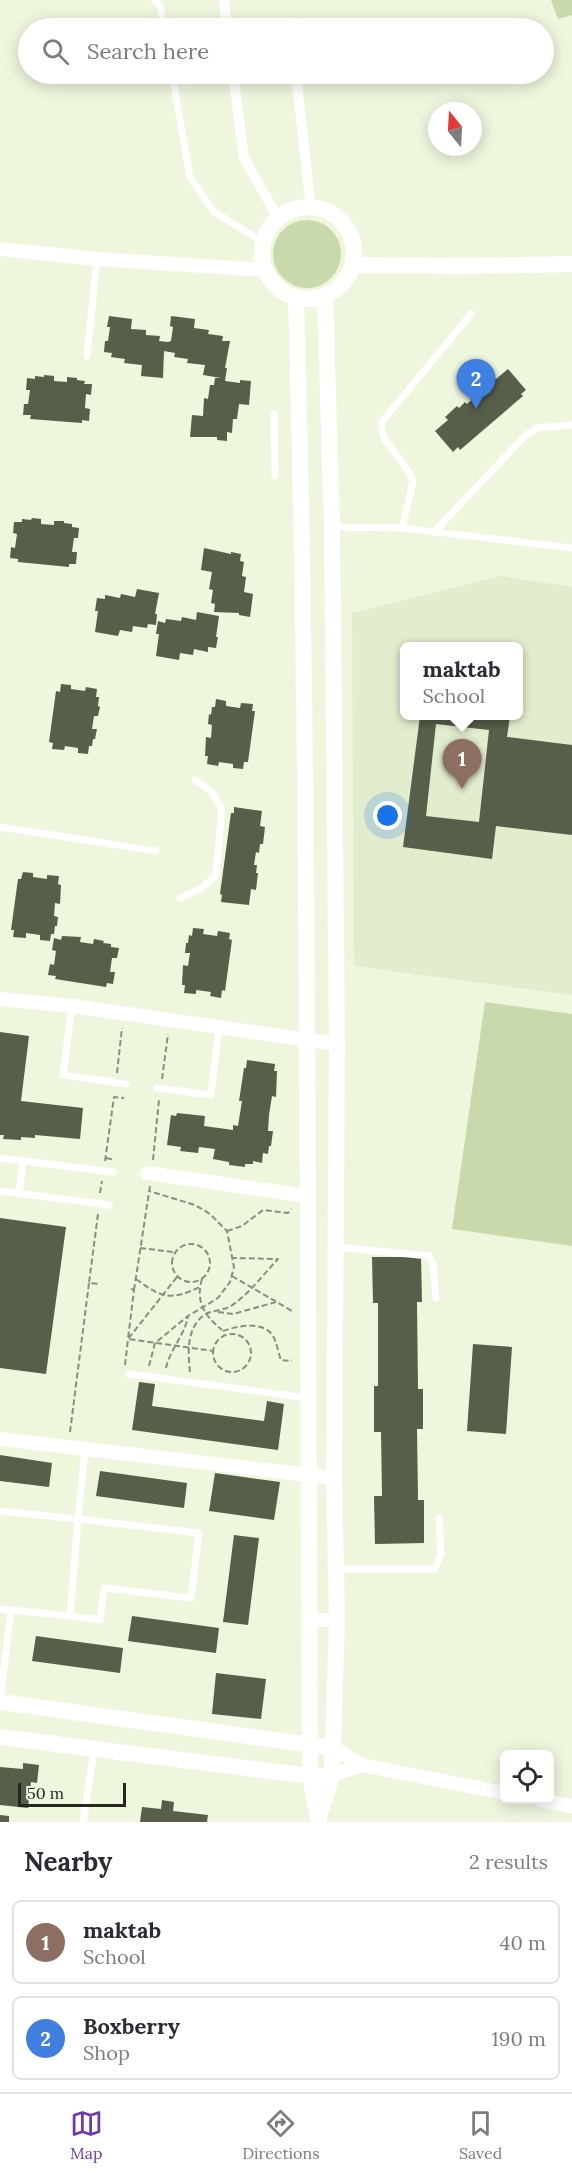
<!DOCTYPE html>
<style>
:root{--surface:#fff;--page:#f7f7f7;--text:#2b2b33;--muted:#7c7c81;--line:#e1e1e2;--accent:#7137ad}
body{margin:0;font-family:Lora,serif;background:var(--page);color:var(--text)}
.controls{position:absolute;right:18px;bottom:18px;display:grid;overflow:hidden;border-radius:9px;box-shadow:0 3px 15px #0003}
.controls button{width:54px;height:54px;display:grid;place-items:center;padding:0;border:0;border-bottom:2px solid var(--line);background:var(--surface);color:var(--text);font:30px sans-serif}
.compass{position:absolute;left:428px;top:102px;width:54px;height:54px;border-radius:50%;background:var(--surface);box-shadow:0 3px 15px #0003;rotate:342deg}
.scale{position:absolute;left:18px;bottom:15px;width:108px;box-sizing:border-box;padding-left:6px;border:3px solid #24271e;border-top:0;font-size:16px;line-height:21px;white-space:nowrap;color:#24271e;-webkit-text-stroke:4px #eef6de;paint-order:stroke}
.you{position:absolute;left:388px;top:816px;width:21px;height:21px;margin:-15px;border:4px solid #fff;border-radius:50%;background:#1a73e8;box-shadow:0 0 0 9px #1a73e833}
.badge{display:grid;place-items:center;width:39px;height:39px;border-radius:50%;background:var(--accent);color:#fff;font-size:20px;font-weight:700}
.pin{position:absolute;translate:-50% -50px;filter:drop-shadow(0 2px 3px #0008)}
.pin::after{content:'';position:absolute;top:32px;width:21px;height:18px;background:inherit;clip-path:polygon(0 0,100% 0,50% 100%)}
.popup{position:absolute;left:400px;top:642px;width:123px;height:78px;box-sizing:border-box;display:grid;place-content:center;border-radius:9px;background:var(--surface);filter:drop-shadow(0 2px 4px #0005);font-size:20px;white-space:nowrap;color:var(--muted)}
.popup b{font-size:22px;color:var(--text)}
.popup::after{content:'';position:absolute;left:50%;top:100%;margin-left:-12px;border:12px solid transparent;border-top-color:var(--surface)}
.list{margin:0;padding:0;list-style:none}
h2{display:flex;justify-content:space-between;align-items:center;height:78px;margin:0;padding:0 24px;font-size:26px}
h2 small{font-size:20px;font-weight:400;color:var(--muted)}
.list li{display:grid;grid-template-columns:39px 1fr auto;gap:18px;align-items:center;box-sizing:border-box;height:84px;margin:0 12px 12px;padding:0 12px;border:2px solid var(--line);border-radius:9px}
.list b{display:block;font-size:22px;white-space:nowrap}
.list p{margin:0;font-size:20px;white-space:nowrap;color:var(--muted)}
.list em{font-size:20px;font-style:normal;color:var(--muted)}
.icon{flex:none;width:33px;height:33px;fill:none;stroke:currentColor;stroke-width:2;stroke-linecap:round;stroke-linejoin:round}
.map{position:relative;flex:none;width:572px;height:1822px;overflow:hidden}
.search{position:absolute;background:var(--surface);box-shadow:0 3px 15px #0003;left:18px;right:18px;top:18px;height:66px;display:flex;align-items:center;gap:15px;box-sizing:border-box;padding:0 21px;border-radius:33px;color:var(--muted);font-size:22px}
.sheet{height:270px;background:var(--surface)}
nav{display:flex;justify-content:space-around;align-items:center;box-sizing:border-box;height:84px;border-top:2px solid var(--line);background:var(--surface);font-size:16px;color:var(--muted)}
nav a{display:grid;justify-items:center;gap:3px}
nav .on{color:var(--accent)}
.map>svg:first-child{display:block}
</style>
<div class="map">
<svg width="572" height="1822" viewBox="0 0 572 1822">
<rect width="100%" height="100%" fill="#eef6de"/>
<!-- built -->
<path fill="#e2edce" fill-rule="evenodd" d="M501 576 572 587V995L354 966 352 613ZM405 646H519V716H405Z"/>
<!-- green -->
<path fill="#cad9ab" d="M551 0H572V15L558 19Z
M273 254a34 34 0 1 1 68 0a34 34 0 1 1-68 0Z
M485 1002 572 1014V1246L452 1229Z"/>
<!-- building -->
<path fill="#575e49" fill-rule="evenodd" d="M109 316 132 319 131 329 146 330V335L160 336 159 341 168 342 171 341 173 327 170 326 171 316 195 319 194 328 209 330 208 334 223 336 222 341H230L225 368H227L225 381 240 383V380L251 381 249 405 239 404 237 419H233L232 433 227 432V441L217 440V437H190L192 415 203 416 204 398 208 399 210 385H214L215 378H221L203 375 205 365 187 363 188 359 174 357 175 353 164 351 163 378 141 376 142 365 124 363 125 359 111 357 112 353 104 352 105 341H108L110 327H107Z
M508 369 526 390 521 394 523 396 460 450 458 447 453 452 435 431 448 420 445 417 457 406 459 408 465 402 467 404 476 396 474 394 481 389 479 387 493 375 496 379Z
M44 375 54 376V381L67 382V377L77 378V380L85 381 84 384H92L91 395 86 394 85 408 90 409 89 421 82 420V423L30 419 31 415H23L24 404H28L30 390H26L27 378 35 379V376L44 377Z
M32 518 41 519V524L54 525V521H64V523L72 524V527L79 528 78 538H74L72 552H77L76 564H69V567L18 562V559L10 558 11 547 15 548 17 534 13 533 14 522H22V519L31 520Z
M204 548 231 554V552L241 554 240 561 244 562 242 576 246 577 244 592 253 594 250 617 239 615V613L214 612 215 604 211 603 213 590 209 589 212 572 201 570Z
M137 589 159 593 155 614H157L156 625 148 624 147 628 133 626 132 632 120 630 118 636 95 632 98 611H95L97 598 105 599V595L120 598 121 594 135 597Z
M197 612 219 616 216 637H218L216 648 208 647V652L194 649 193 655 180 653 179 660 156 656 159 634H156L158 621 165 623 166 619 181 621 182 617 196 620Z
M61 684 71 685V689L85 691 86 687 97 689 96 697H99L98 706 100 707 98 716H94L92 729H97L95 739H93L92 746H89L88 754 78 753V748L65 746 64 750 52 749 53 743 49 742 56 691 60 692Z
M216 699 226 701V706L240 708 241 703 253 704 252 711H255L248 762H244L243 769 233 768V764L219 762 218 766 207 764 208 756H205L206 737 211 738 212 725 208 724 209 714 211 715 212 707H215Z
M420 716H510L507 737 572 745V835L496 826 492 859 403 847ZM436 724 489 730 479 822 426 816Z
M234 807 262 811 260 826 265 827 263 844H260L259 853 256 852 254 865H257L256 873H258L256 890 251 889 249 905 221 902 222 895 220 894 231 813H234Z
M23 872 33 873V877L47 879V875L59 876 58 884 61 885 60 904 55 903 54 916 58 917 57 926H55L54 934H51L50 941 40 940V935L26 933V938L13 937 14 930H11L18 879H21Z
M193 928 204 929 203 934 217 936 218 931 230 933 229 939 232 940 225 991 222 990 221 998 210 996 211 992 196 990V994L184 993 185 985H182L183 965 188 966 190 953H185L186 943H188L189 935 192 936Z
M62 936 81 937 80 942 93 944 94 939 104 941 103 943 111 944V947L119 948 117 958H112L110 972H115L113 984 107 983 106 987 55 979 56 976 48 975 50 964 54 965 56 951 52 950 54 938 61 940Z
M0 1032 29 1036 21 1101 83 1108 80 1139 35 1135V1138L21 1137V1140L3 1139 4 1135H0Z
M247 1060 275 1064 274 1071H277L276 1097 272 1096 269 1115 268 1131H273L271 1146H269L268 1154 263 1153 262 1163 253 1161V1164H245V1167L229 1165V1162L213 1159 215 1149 199 1147 198 1153 180 1151 181 1147 167 1145 171 1115 176 1116 177 1113 205 1116 204 1126 233 1130V1125L238 1126 242 1101H239L244 1068H246Z
M0 1218 66 1227 46 1374 0 1368Z
M372 1257H421L422 1302H417L418 1389H423V1429H417L418 1500H424V1543L375 1544 374 1496H382L381 1432H374V1386H378V1303H373Z
M473 1344 512 1347 506 1434 467 1431Z
M139 1382 155 1384 152 1406 264 1421 267 1401 284 1404 278 1450 132 1430Z
M0 1455 52 1463 49 1487 0 1481Z
M100 1471 187 1483 184 1508 96 1496Z
M215 1473 280 1482 274 1520 209 1511Z
M234 1535 259 1538 248 1625 223 1622Z
M132 1616 219 1628 216 1653 128 1641Z
M36 1636 123 1648 120 1673 32 1661Z
M216 1673 266 1679 261 1719 212 1714Z
M23 1763 39 1765 37 1783 31 1782 28 1808 0 1805V1767L23 1769Z
M162 1800 174 1802 173 1811 208 1815 207 1822H140L142 1807 161 1809Z
M0 1815 9 1816V1822H0Z"/>
<g fill="none" stroke-linecap="round" stroke-linejoin="round">
<!-- path -->
<path stroke="#898f7e" stroke-width="2" stroke-dasharray="6 3" stroke-linecap="butt" d="M117 1073 122 1028
M162 1079 168 1034
M106 1158 115 1160
M153 1160 159 1100
M105 1161 114 1097 124 1098
M100 1193 102 1181
M98 1214 89 1283 99 1284
M227 1231 242 1226 263 1210 288 1213 291 1209
M172 1263a19 19 0 1 1 38 0a19 19 0 1 1-38 0Z
M140 1248 173 1252
M232 1276 292 1311
M136 1279C162 1298 170 1301 200 1287
M202 1279C195 1302 205 1316 222 1330
M131 1289 134 1290 128 1339 213 1351
M134 1290 150 1186
M218 1312 233 1314 276 1302
M223 1331C237 1326 263 1320 273 1336 277 1343 278 1352 281 1360L292 1361
M213 1353a19 19 0 1 1 38 0a19 19 0 1 1-38 0Z
M125 1365 128 1339 177 1277
M149 1366 155 1343 188 1316 218 1298 230 1282 234 1267 227 1231 210 1214 195 1205 149 1191
M166 1368C170 1349 185 1335 188 1316
M190 1372C188 1352 186 1329 204 1315 211 1310 223 1311 231 1306 249 1294 263 1275 278 1259L233 1258
M70 1432 89 1283"/>
<!-- service -->
<path stroke="#fff" stroke-width="7" d="M154 0 160 5 164 28
M172 74 190 177 214 212 263 242
M87 356 97 259
M274 414 275 476
M332 527 402 528 572 548
M402 528 413 482 409 472 384 438 381 423 471 314
M434 532 524 437 536 428 572 425
M0 827 156 851
M180 898 202 888 216 875 222 809 212 792 195 780
M72 1006 63 1075 126 1084
M157 1088 211 1095 219 1027
M0 1158 113 1172
M0 1191 109 1205
M19 1193 23 1161
M336 1247 429 1256 433 1264 436 1298
M129 1374 308 1398
M0 1511 78 1519 85 1450
M337 1569H435L441 1554 439 1518
M0 1609 70 1616 78 1519 199 1533 191 1598 104 1588 100 1620 70 1616
M0 1702 11 1610
M83 1822 94 1750"/>
<!-- pedestrian -->
<path stroke="#fff" stroke-width="10" d="M224 0 227 28
M291 22V28
M233 74 244 158 278 218
M296 74 311 208"/>
<!-- minor -->
<path stroke="#fff" stroke-width="14" d="M0 249 97 259 265 270
M0 999 72 1006 337 1044
M147 1173 307 1196
M0 1439 334 1478
M309 1620H337
M334 1748 362 1765 504 1793
M332 1775 362 1765
M540 1800 572 1806"/>
<!-- tertiary -->
<path stroke="#fff" stroke-width="16" d="M262 253a46 46 0 1 1 92 0a46 46 0 1 1-92 0Z
M352 265 462 266 572 264
M296 298C310 791 307 1284 310 1776L319 1822
M0 1702 334 1748
M0 1737 310 1776H321
M320 1814 332 1775 337 1620 334 1478 337 1044 332 527 325 296"/>
</g>
</svg>
<div class="controls">
<button><svg class="icon" aria-label="locate" viewBox="0 0 24 24"><circle cx="12" cy="12" r="6"/><path d="M12 2v4M12 18v4M2 12h4M18 12h4"/></svg></button>
</div>
<svg class="compass" viewBox="-18 -18 36 36"><path d="M0-13l5 13h-10z" fill="#e53935"/><path d="M0 13l5-13h-10z" fill="#7c7c81"/></svg>
<div class="scale">50 m</div>
<div class="you"></div>
<div class="pin badge" style="left:462px;top:789px;background:#8d6e63">1</div>
<div class="popup"><b>maktab</b>School</div>
<div class="pin badge" style="left:476px;top:409px;background:#3f7fe0">2</div>
<div class="search"><svg class="icon" aria-label="search" viewBox="0 0 24 24"><circle cx="10" cy="10" r="6"/><path d="M15 15l6 6"/></svg>Search here</div>
</div>
<section class="sheet">
<h2>Nearby<small>2 results</small></h2>
<ul class="list">
<li><span class="badge" style="background:#8d6e63">1</span><div><b>maktab</b><p>School</p></div><em>40 m</em></li>
<li><span class="badge" style="background:#3f7fe0">2</span><div><b>Boxberry</b><p>Shop</p></div><em>190 m</em></li>
</ul>
</section>
<nav>
<a class="on"><svg class="icon" aria-label="map" viewBox="0 0 24 24"><path d="M3 6l6-2 6 2 6-2v14l-6 2-6-2-6 2zM9 4v14M15 6v14"/></svg>Map</a>
<a><svg class="icon" aria-label="directions" viewBox="0 0 24 24"><path d="M12 3l9 9-9 9-9-9zM9 14v-3h6M13 9l2 2-2 2"/></svg>Directions</a>
<a><svg class="icon" aria-label="saved" viewBox="0 0 24 24"><path d="M7 4h10v16l-5-4-5 4z"/></svg>Saved</a>
</nav>
